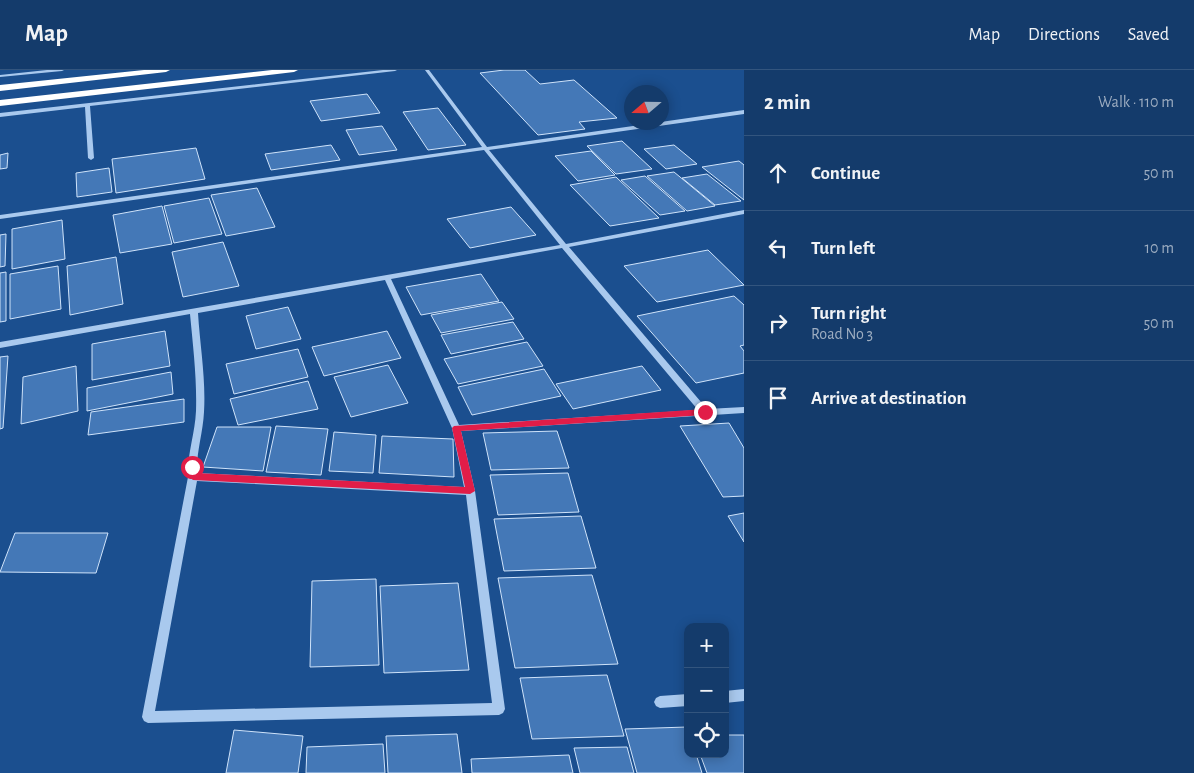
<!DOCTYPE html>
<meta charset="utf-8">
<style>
:root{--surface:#143b6b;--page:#1d4271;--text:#f1f3f6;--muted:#9dadc1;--line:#33557e}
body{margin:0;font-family:"Alegreya Sans",sans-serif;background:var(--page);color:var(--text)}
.controls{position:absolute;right:15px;bottom:15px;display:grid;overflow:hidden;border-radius:10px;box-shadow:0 2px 12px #0003}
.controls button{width:45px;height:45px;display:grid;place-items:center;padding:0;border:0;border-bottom:1px solid var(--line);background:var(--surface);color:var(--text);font:25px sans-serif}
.compass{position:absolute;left:624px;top:15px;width:45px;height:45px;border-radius:50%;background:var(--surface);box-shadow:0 2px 12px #0003;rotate:250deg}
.stop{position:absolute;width:15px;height:15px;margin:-11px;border:4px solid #e11d48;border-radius:50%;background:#fff}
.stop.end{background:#e11d48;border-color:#fff;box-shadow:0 1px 5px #0008}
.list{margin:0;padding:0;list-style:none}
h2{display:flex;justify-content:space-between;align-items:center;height:65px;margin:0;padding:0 20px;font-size:21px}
h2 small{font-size:16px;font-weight:400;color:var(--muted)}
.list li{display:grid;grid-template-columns:32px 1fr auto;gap:15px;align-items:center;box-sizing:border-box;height:75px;padding:0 20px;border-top:1px solid var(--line)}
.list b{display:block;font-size:19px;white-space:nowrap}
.list p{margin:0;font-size:16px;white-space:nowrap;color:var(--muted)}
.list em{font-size:16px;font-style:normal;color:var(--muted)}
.icon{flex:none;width:28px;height:28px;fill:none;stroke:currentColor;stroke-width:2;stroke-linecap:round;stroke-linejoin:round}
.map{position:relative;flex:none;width:744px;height:703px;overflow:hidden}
header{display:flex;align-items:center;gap:30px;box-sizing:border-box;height:70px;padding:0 25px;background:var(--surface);border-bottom:1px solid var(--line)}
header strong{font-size:24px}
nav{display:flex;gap:28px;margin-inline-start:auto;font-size:18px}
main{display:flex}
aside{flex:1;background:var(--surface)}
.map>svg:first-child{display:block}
</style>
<header>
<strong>Map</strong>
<nav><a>Map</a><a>Directions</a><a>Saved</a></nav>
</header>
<main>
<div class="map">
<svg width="744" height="703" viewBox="0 0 744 703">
<rect width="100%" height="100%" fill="#1b4f8f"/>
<!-- building -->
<path fill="#4478b7" stroke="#cfe3fa" d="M504 0H525L540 14 574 10 617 48 579 52 585 59 538 65 480 3Z
M367 24 380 43 321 51 310 31Z
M438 38 466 75 428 80 403 42Z
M382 56 397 80 359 85 346 60Z
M622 71 652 99 616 104 587 76Z
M331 75 340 90 271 100 265 84Z
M674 75 697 94 666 99 644 79Z
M196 78 205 109 116 123 112 89Z
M591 81 615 105 578 111 555 86Z
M8 83 7 98 0 99V85Z
M739 91 744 95V130L702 97Z
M109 98 112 122 77 127 76 103Z
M674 102 715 136 687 141 647 106Z
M707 104 741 131 715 135 682 108Z
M645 106 685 141 660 145 621 110Z
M616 107 659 148 610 156 570 115Z
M257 118 275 157 226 166 211 125Z
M209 128 222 164 174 173 164 136Z
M162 136 172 174 120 183 113 145Z
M511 137 536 165 470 178 447 149Z
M62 150 65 189 12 199V159Z
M6 164 5 196 0 197V165Z
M223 172 239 216 183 227 172 182Z
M708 180 744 215 657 232 624 196Z
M116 187 123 234 70 245 67 196Z
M58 196 61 239 10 249V204Z
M6 202V251L0 252V203Z
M481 204 499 231 421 245 406 217Z
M734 226 744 235V275L740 276 744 281V303L696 313 637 246Z
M502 232 514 249 441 263 431 245Z
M288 237 301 269 256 279 246 246Z
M513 252 524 269 451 284 441 265Z
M165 261 170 296 92 310V274Z
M387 261 401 288 324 306 312 277Z
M527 272 543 296 458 314 444 289Z
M298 279 308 307 234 324 226 294Z
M8 286 3 358 0 359V287Z
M388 295 408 333 351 347 334 307Z
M76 296 78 341 21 354 23 307Z
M642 296 661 320 573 339 556 314Z
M544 299 561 326 472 345 458 317Z
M171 302 173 324 87 341V318Z
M308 311 318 339 238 355 230 329Z
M184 329V352L88 365 91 342Z
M729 353 744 378V426L723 427 680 356Z
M276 356 328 359 321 405 266 402Z
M217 357H271L263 401 203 397Z
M557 361 569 398 491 400 483 363Z
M334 362 376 365 373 403 329 401Z
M382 366 453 369 454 407 379 403Z
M568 403 579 442 498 445 490 405Z
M744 443V472L728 446Z
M581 446 596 498 504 501 494 449Z
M15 463H108L96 503 0 502Z
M592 505 618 594 515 598 498 508Z
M376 509 379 595 310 597 312 511Z
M458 513 469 600 384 603 380 516Z
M607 605 624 666 532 669 520 608Z
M687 657 688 684H696L702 703H637L625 659Z
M234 660 303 666 298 703H226Z
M457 664 462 703H388L386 666Z
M725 665H744V703H707L700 684H725Z
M383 674 385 703H306L307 677Z
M627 677 634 703H580L574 678Z
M569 685 573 703H472L471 689Z"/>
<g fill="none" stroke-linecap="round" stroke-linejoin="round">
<!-- minor -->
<path fill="#a9c9ee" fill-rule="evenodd" d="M47 0H64L62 1 0 7V5Z
M383 0H397L395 1 90 36 94 88 91 90 88 88 85 37 0 47V43Z
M425 0H429L487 77 744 40V44L489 80 566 174 744 140V144L569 177 707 339 744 337V343L461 361 475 421 505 639 503 643 499 645 148 653 144 651 142 647 188 407C187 384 195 364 196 341 197 309 193 276 190 244L0 278V272L560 175 484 80 0 149V145L482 77ZM562 178 698 340 459 355 391 209ZM385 210 452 358 464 417 197 403C196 383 203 363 204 342 206 309 200 276 198 243ZM197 411 466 425 492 633 155 641Z
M744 619V631L725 633V621Z
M688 624V636L660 638 656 636 654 632 656 628 660 626Z"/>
<!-- highway -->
<path fill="#fff" fill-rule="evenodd" d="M144 0H170L166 2 0 21V15Z
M272 0H298L294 2 0 36V30Z"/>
</g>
<!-- route -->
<path fill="#e11d48" d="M705 339 709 342 705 345 461 361 475 421 470 424 193 410 189 407 187 397 192 394 195 395 197 403 465 417 452 358 454 356Z"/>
</svg>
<div class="controls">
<button>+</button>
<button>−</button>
<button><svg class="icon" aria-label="locate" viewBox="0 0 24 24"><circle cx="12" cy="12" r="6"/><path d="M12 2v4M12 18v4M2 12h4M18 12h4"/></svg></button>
</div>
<svg class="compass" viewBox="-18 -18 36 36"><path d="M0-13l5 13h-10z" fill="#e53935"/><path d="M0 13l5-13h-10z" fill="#9dadc1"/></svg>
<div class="stop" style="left:192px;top:397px"></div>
<div class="stop end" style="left:705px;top:342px"></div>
</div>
<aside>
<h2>2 min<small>Walk · 110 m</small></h2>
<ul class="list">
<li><svg class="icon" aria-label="ahead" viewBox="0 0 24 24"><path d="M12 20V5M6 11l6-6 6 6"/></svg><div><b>Continue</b></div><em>50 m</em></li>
<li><svg class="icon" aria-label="left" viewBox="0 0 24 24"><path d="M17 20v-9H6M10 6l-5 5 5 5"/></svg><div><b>Turn left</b></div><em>10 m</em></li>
<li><svg class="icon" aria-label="right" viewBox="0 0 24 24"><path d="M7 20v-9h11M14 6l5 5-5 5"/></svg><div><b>Turn right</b><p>Road No 3</p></div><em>50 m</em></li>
<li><svg class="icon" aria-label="arrive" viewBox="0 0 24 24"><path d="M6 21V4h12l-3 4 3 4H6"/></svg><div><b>Arrive at destination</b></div></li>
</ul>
</aside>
</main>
